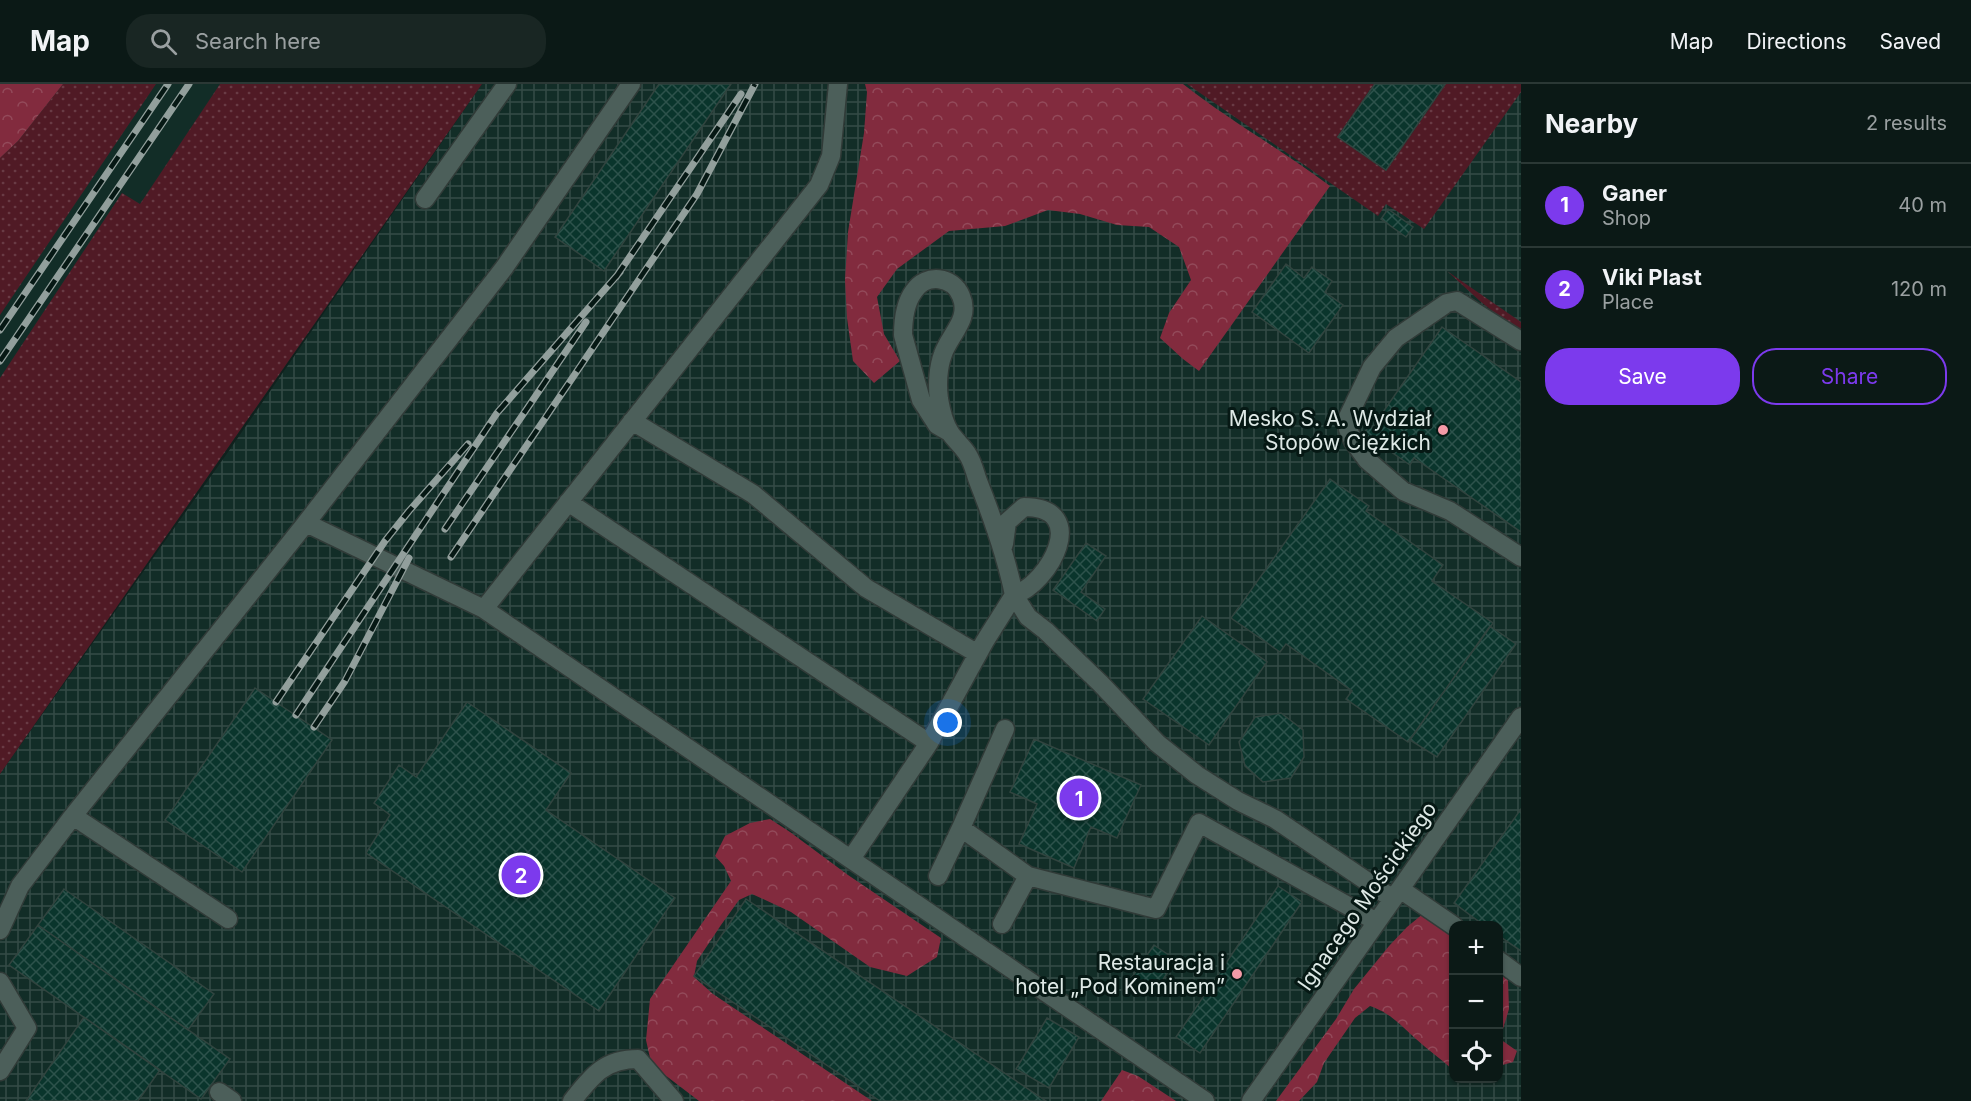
<!DOCTYPE html>
<meta charset="utf-8">
<style>
:root{--surface:#0b1916;--page:#192623;--text:#f1f3f6;--muted:#9aa0a1;--line:#2b3835;--accent:#7c3aed}
body{margin:0;font-family:Inter,sans-serif;background:var(--page);color:var(--text)}
.controls{position:absolute;right:18px;bottom:18px;display:grid;overflow:hidden;border-radius:12px;box-shadow:0 2px 4px #0004}
.controls button{width:54px;height:54px;display:grid;place-items:center;padding:0;border:0;border-bottom:2px solid var(--line);background:var(--surface);color:var(--text);font:30px sans-serif}
.you{position:absolute;left:948px;top:639px;width:21px;height:21px;margin:-15px;border:4px solid #fff;border-radius:50%;background:#1a73e8;box-shadow:0 0 0 9px #1a73e833}
.badge{display:grid;place-items:center;width:39px;height:39px;border-radius:50%;background:var(--accent);color:#fff;font-size:20px;font-weight:700}
.pin{position:absolute;translate:-50% -50%;border:3px solid #fff;box-shadow:0 2px 6px #0006}
.list{margin:0;padding:0;list-style:none}
h2{display:flex;justify-content:space-between;align-items:center;height:78px;margin:0;padding:0 24px;font-size:26px}
h2 small{font-size:20px;font-weight:400;color:var(--muted)}
.list li{display:grid;grid-template-columns:39px 1fr auto;gap:18px;align-items:center;box-sizing:border-box;height:84px;padding:0 24px;border-top:2px solid var(--line)}
.list b{display:block;font-size:22px;white-space:nowrap}
.list p{margin:0;font-size:20px;white-space:nowrap;color:var(--muted)}
.list em{font-size:20px;font-style:normal;color:var(--muted)}
.actions{display:flex;gap:12px;padding:18px 24px}
.actions a{flex:1;padding:14px 0;border:2px solid var(--accent);border-radius:24px;text-align:center;font-size:21px;color:var(--accent)}
.actions .main{background:var(--accent);color:#fff}
.icon{flex:none;width:33px;height:33px;fill:none;stroke:currentColor;stroke-width:2;stroke-linecap:round;stroke-linejoin:round}
.map{position:relative;flex:none;width:1521px;height:1017px;overflow:hidden}
header{display:flex;align-items:center;gap:36px;box-sizing:border-box;height:84px;padding:0 30px;background:var(--surface);border-bottom:2px solid var(--line)}
header strong{font-size:28px}
nav{display:flex;gap:33px;margin-inline-start:auto;font-size:21px}
.search{width:420px;height:54px;background:var(--page);display:flex;align-items:center;gap:15px;box-sizing:border-box;padding:0 21px;border-radius:24px;color:var(--muted);font-size:22px}
main{display:flex}
aside{flex:1;background:var(--surface)}
.map>svg:first-child{display:block}
</style>
<header>
<strong>Map</strong>
<div class="search"><svg class="icon" aria-label="search" viewBox="0 0 24 24"><circle cx="10" cy="10" r="6"/><path d="M15 15l6 6"/></svg>Search here</div>
<nav><a>Map</a><a>Directions</a><a>Saved</a></nav>
</header>
<main>
<div class="map">
<svg width="1521" height="1017" viewBox="0 0 1521 1017">
<defs>
<pattern id="industrial-grid" width="8" height="8" patternUnits="userSpaceOnUse" patternTransform="scale(1.5)"><rect width="8" height="8" fill="#122d27"/><path d="M0 4h8M4 0v8" fill="none" stroke="#344b46"/></pattern>
<pattern id="grass-dots" width="8" height="8" patternUnits="userSpaceOnUse" patternTransform="scale(1.5)"><rect width="8" height="8" fill="#501a25"/><path d="M2 2h.1M6 6h.1" fill="none" stroke="#693b45" stroke-width="1.8" stroke-linecap="round"/></pattern>
<pattern id="forest-crowns" width="20" height="18" patternUnits="userSpaceOnUse" patternTransform="scale(1.5)"><rect width="20" height="18" fill="#822b3e"/><path d="M2 6a3 3 0 1 1 6 0M12 15a3 3 0 1 1 6 0" fill="none" stroke="#934a5a"/></pattern>
<pattern id="building-cross-hatch" width="8" height="8" patternUnits="userSpaceOnUse" patternTransform="scale(1.5)"><rect width="8" height="8" fill="#0a352c"/><path d="M0 0l8 8M0 8l8-8" fill="none" stroke="#2d524b"/></pattern>
</defs>
<rect width="100%" height="100%" fill="#0f211d"/>
<!-- built -->
<path fill="#122d27" d="M27 0H276L0 400V39Z"/>
<!-- industrial -->
<path fill="url(#industrial-grid)" fill-rule="evenodd" d="M482 0H1521V1017H0V690L226 371ZM1454 842H1498V994H1454Z"/>
<!-- grass -->
<path fill="url(#grass-dots)" d="M63 0H156L0 231V74L18 57Z
M220 0H482L0 690V294L122 109 140 120Z
M1187 0H1374L1337 53 1386 87 1446 0H1521V8L1424 145 1386 120 1378 132Z
M1447 187 1521 238V250L1481 218Z"/>
<!-- forest -->
<path fill="url(#forest-crowns)" d="M0 0H63L18 57 0 74Z
M865 0H1183C1230 37 1282 66 1330 102L1199 287 1183 275 1160 254 1169 229 1191 196 1179 163 1149 143 1117 141 1080 130 1048 126 1005 142 949 147 897 185 877 213 884 250 900 277 874 299 853 277 847 234 845 196 848 148 864 49 867 8Z
M770 735 790 748 848 791 941 854 937 873 907 892 870 883 791 828 752 810 739 816 721 841 697 877 694 893 713 910 872 1017H699L665 991 650 974 646 956 650 915 731 797 724 782 715 772 725 752 750 739Z
M1424 829 1453 847V986C1441 975 1428 966 1416 955 1399 940 1392 930 1370 922L1355 934 1324 979 1317 998 1299 1017H1276L1336 935 1354 905 1389 862 1407 843Z
M1498 889 1508 896 1509 925 1500 955 1517 967 1513 978 1499 982Z
M1122 986 1138 992 1176 1017H1101Z"/>
<!-- building -->
<path fill="url(#building-cross-hatch)" stroke="#31443f" stroke-width="1.5" d="M659 0H731L604 187 555 153Z
M1375 0H1445L1386 86 1338 53Z
M1388 125 1413 143 1406 153 1381 135Z
M1286 180 1304 194 1312 183 1332 197 1325 208 1343 221 1309 269 1252 228Z
M1442 243 1521 298V448L1414 374 1410 381 1364 349 1369 342 1372 344Z
M1330 395 1369 422 1366 427 1443 481 1432 497 1493 539 1408 658 1346 615 1352 607 1286 560 1280 568 1231 534Z
M1086 459 1106 472 1081 508 1105 525 1097 537 1053 506Z
M1202 532 1267 578 1209 661 1143 615Z
M1490 542 1516 560 1437 673 1410 656Z
M255 604 332 656 242 788 165 736Z
M467 618 571 689 546 726 675 814 599 927 366 769 390 731 374 719 399 681 416 693Z
M1281 629 1303 646 1304 673 1291 694 1263 698 1245 682 1239 658 1255 633Z
M1034 655 1141 701 1117 754 1091 743 1074 784 1019 760 1037 720 1010 708Z
M1521 725V867L1498 851V842H1485L1454 819Z
M1278 802 1302 818 1200 969 1176 953Z
M64 805 214 910 188 946 38 841Z
M746 815 1046 1017H880L694 892Z
M38 841 230 975 201 1015 9 881Z
M1154 861 1176 876 1154 909 1132 893Z
M84 933 160 986 138 1017H26Z
M1047 934 1079 953 1049 1004 1016 985Z"/>
<g fill="none" stroke-linecap="round" stroke-linejoin="round">
<defs>
<path id="minor" d="M838 0 831 72 819 101 484 525 1205 1017
M425 115 507 0
M1521 257 1457 217 1447 219 1396 254 1372 283 1348 333V345L1353 357 1367 376 1403 407 1450 427 1521 473
M632 337 753 410 866 504 978 570
M568 418 929 659 851 775
M1004 460 1007 438 1024 423C1091 423 1050 499 1014 511L1028 533 1046 547 1101 600 1157 659 1197 691 1238 717 1275 735 1393 815
M484 525 306 439 504 184 631 0
M1005 645 961 744 1028 792
M929 659 985 557 1014 511C1006 471 993 435 978 397 975 389 973 379 968 371 964 364 956 357 951 350 944 340 941 327 939 315 937 301 938 283 943 270 950 250 971 235 961 212 953 192 926 189 914 207 905 219 903 236 903 251L921 316 937 341 949 348
M938 792 961 744
M1400 805 1454 842
M228 835 73 732 306 439
M1002 840 1028 792 1156 825 1199 739 1377 838
M0 846 20 802 73 732
M1498 876 1521 893
M0 898 27 944 0 987
M219 1008 232 1017
M572 1017C592 992 604 975 638 975L674 1017
M1251 1017 1521 633"/>
</defs>
<!-- minor casing -->
<use href="#minor" stroke="#313b38" stroke-width="21"/>
<!-- minor -->
<use href="#minor" stroke="#4c5f5a" stroke-width="18"/>
<defs>
<path id="rail" d="M616 193 741 10
M0 246 168 0
M0 277 189 0
M445 445 586 238
M451 473 697 110 755 0
M276 618 385 457 409 427 468 360
M296 631 497 329 620 188
M314 643 345 597 409 474"/>
</defs>
<!-- rail casing -->
<use href="#rail" stroke="#929f9c" stroke-width="7"/>
<!-- rail -->
<use href="#rail" stroke="#061814" stroke-width="4.5" stroke-dasharray="14" stroke-linecap="butt"/>
</g>
<!-- markers -->
<g fill="#f49aa7" stroke="#061814" stroke-width="2">
<circle cx="1443" cy="346" r="6"/>
<circle cx="1237" cy="890" r="6"/>
</g>
<g text-anchor="middle" dominant-baseline="central" stroke-width="6" stroke-linejoin="round" paint-order="stroke">
<!-- poi labels -->
<g font-size="21" fill="#dee9e6" stroke="#061814" text-anchor="end">
<text x="1431" y="334">Mesko S. A. Wydział<tspan x="1431" dy="24">Stopów Ciężkich</tspan></text>
<text x="1225" y="878">Restauracja i<tspan x="1225" dy="24">hotel „Pod Kominem”</tspan></text>
</g>
<!-- street labels -->
<g font-size="21" fill="#dee9e6" stroke="#061814">
<text transform="translate(1367 812) rotate(-55)">Ignacego Mościckiego</text>
</g>
</g>
</svg>
<div class="controls">
<button>+</button>
<button>−</button>
<button><svg class="icon" aria-label="locate" viewBox="0 0 24 24"><circle cx="12" cy="12" r="6"/><path d="M12 2v4M12 18v4M2 12h4M18 12h4"/></svg></button>
</div>
<div class="you"></div>
<div class="pin badge" style="left:1079px;top:714px">1</div>
<div class="pin badge" style="left:521px;top:791px">2</div>
</div>
<aside>
<h2>Nearby<small>2 results</small></h2>
<ul class="list">
<li><span class="badge">1</span><div><b>Ganer</b><p>Shop</p></div><em>40 m</em></li>
<li><span class="badge">2</span><div><b>Viki Plast</b><p>Place</p></div><em>120 m</em></li>
</ul>
<div class="actions"><a class="main">Save</a><a>Share</a></div>
</aside>
</main>
